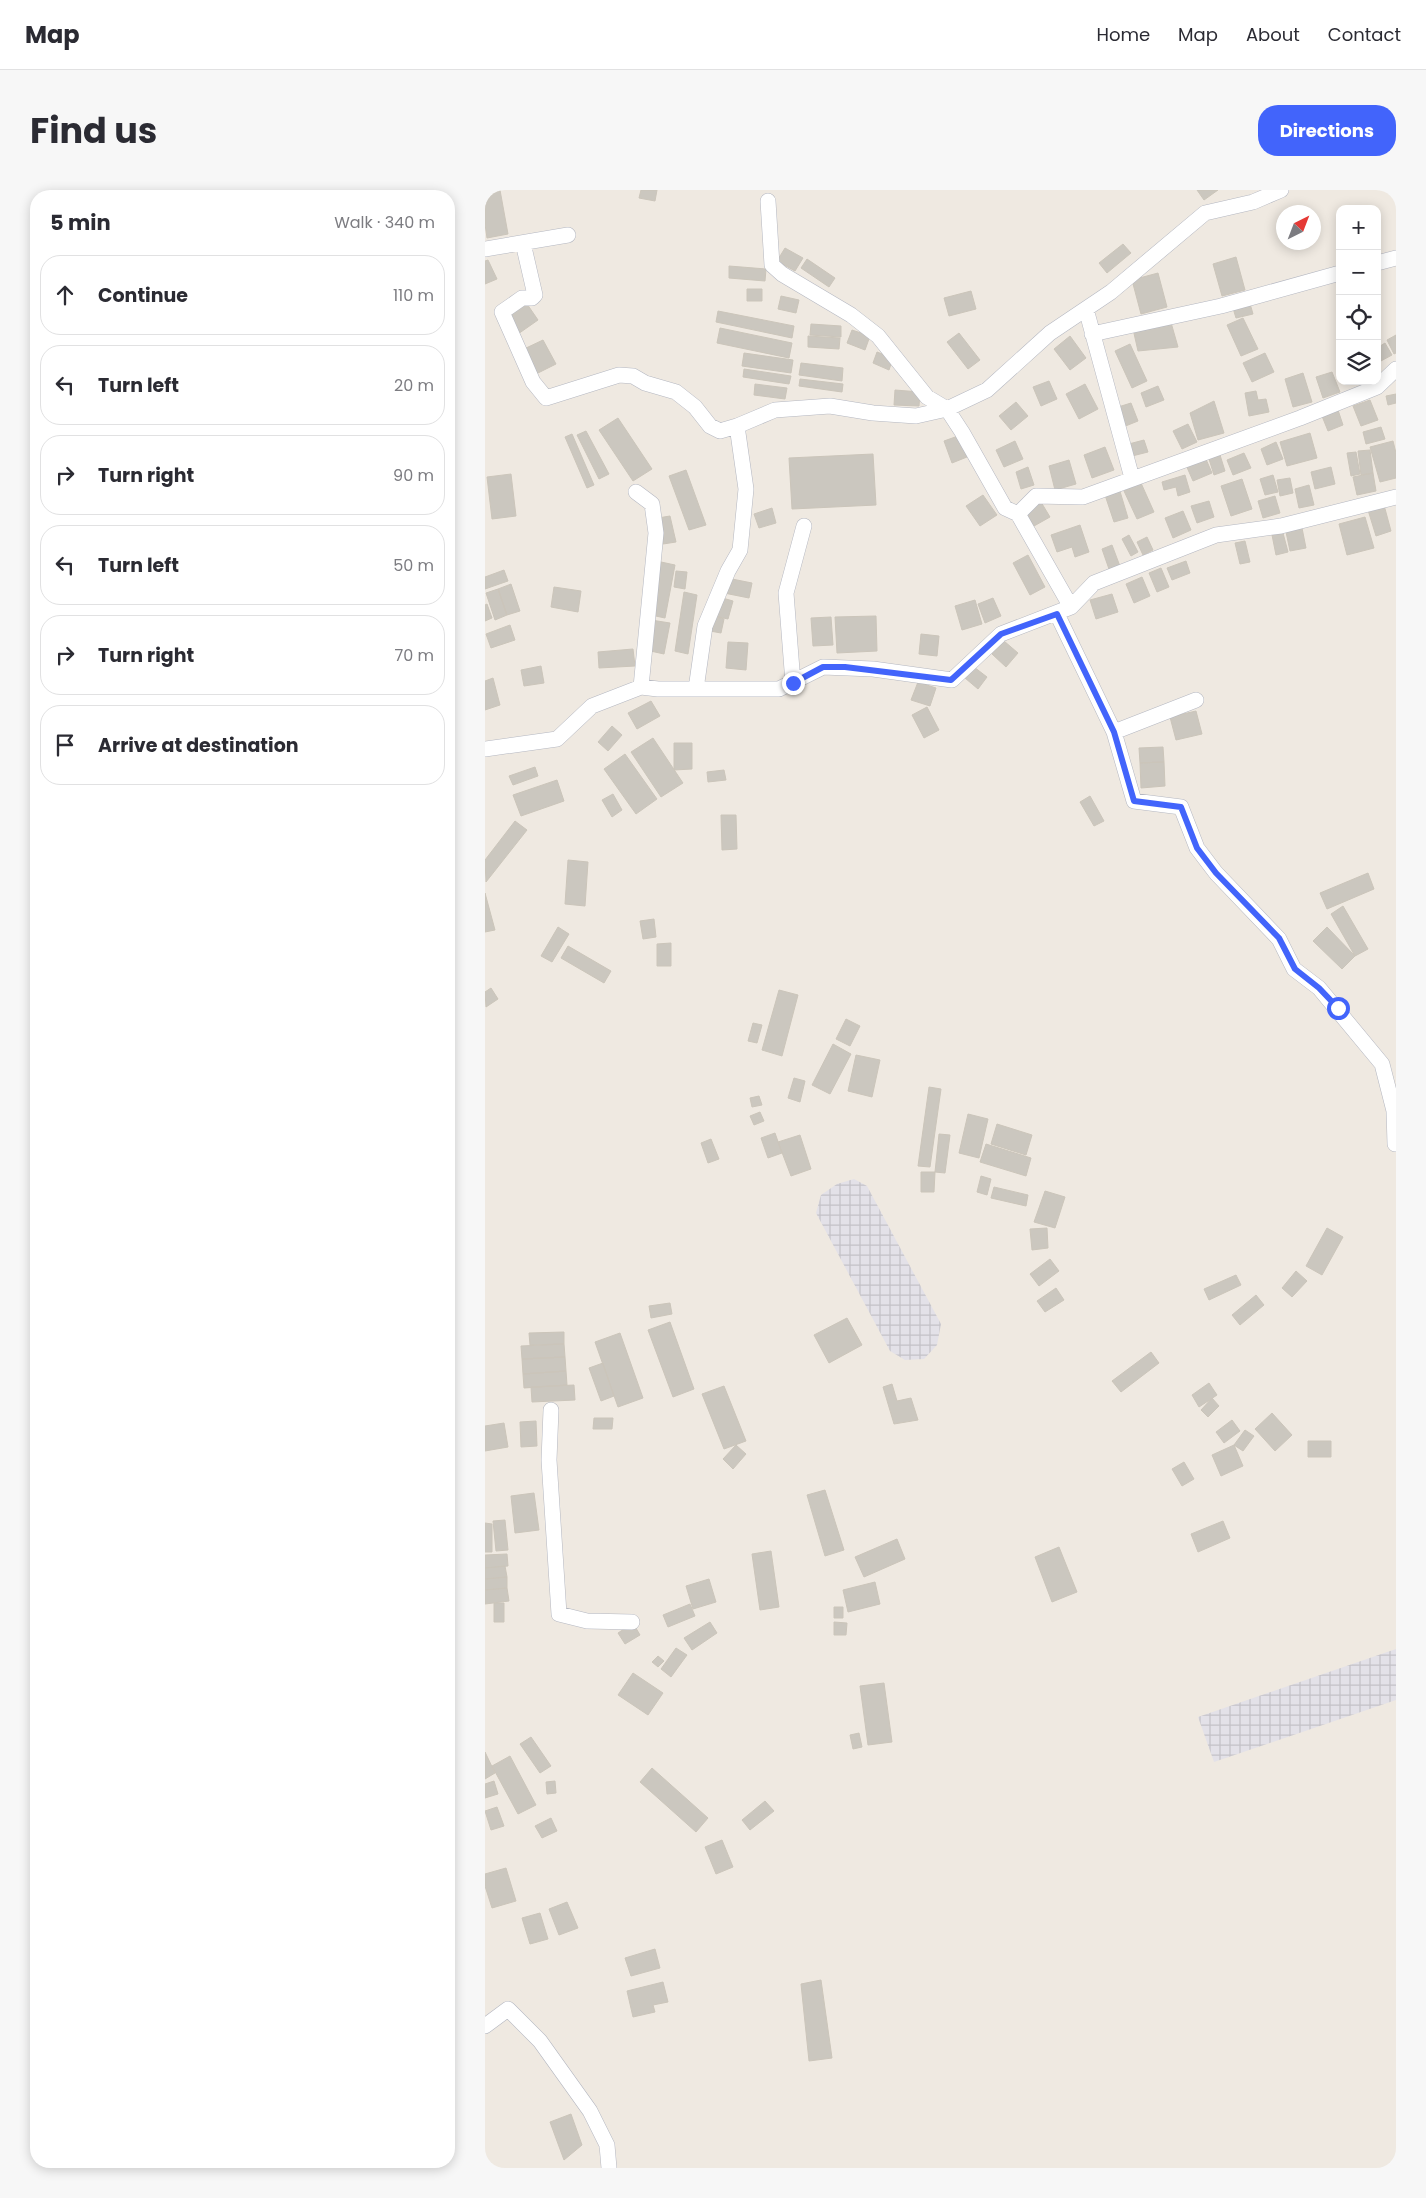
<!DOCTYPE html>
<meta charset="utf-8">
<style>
:root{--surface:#fff;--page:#f7f7f7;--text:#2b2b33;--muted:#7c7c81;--line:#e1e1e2;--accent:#4264fb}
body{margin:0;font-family:Poppins,sans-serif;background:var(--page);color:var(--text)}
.controls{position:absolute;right:15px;top:15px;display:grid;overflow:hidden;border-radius:10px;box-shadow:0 2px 12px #0003}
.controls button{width:45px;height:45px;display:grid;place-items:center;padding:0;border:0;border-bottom:1px solid var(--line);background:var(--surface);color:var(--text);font:25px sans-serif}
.compass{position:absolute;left:791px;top:15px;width:45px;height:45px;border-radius:50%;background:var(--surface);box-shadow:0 2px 12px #0003;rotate:42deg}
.stop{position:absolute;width:15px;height:15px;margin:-11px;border:4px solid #4264fb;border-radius:50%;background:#fff}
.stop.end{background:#4264fb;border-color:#fff;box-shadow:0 1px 5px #0008}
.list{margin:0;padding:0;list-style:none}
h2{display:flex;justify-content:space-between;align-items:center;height:65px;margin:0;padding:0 20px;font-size:21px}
h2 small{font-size:16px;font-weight:400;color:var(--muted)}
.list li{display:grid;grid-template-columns:32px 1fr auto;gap:15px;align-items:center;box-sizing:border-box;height:80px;margin:0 10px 10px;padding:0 10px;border:1px solid var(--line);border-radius:20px}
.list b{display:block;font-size:19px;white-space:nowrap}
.list em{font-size:16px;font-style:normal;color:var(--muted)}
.icon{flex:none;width:28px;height:28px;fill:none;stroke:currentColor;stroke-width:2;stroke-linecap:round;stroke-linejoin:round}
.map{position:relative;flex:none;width:911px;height:1978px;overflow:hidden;border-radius:20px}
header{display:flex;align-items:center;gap:30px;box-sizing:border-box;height:70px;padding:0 25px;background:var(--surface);border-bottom:1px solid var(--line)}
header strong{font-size:24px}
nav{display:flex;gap:28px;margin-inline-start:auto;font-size:18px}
.intro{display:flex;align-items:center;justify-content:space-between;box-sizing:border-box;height:120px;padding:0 30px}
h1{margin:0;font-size:35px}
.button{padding:12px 22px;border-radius:20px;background:var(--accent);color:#fff;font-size:18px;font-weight:700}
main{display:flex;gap:30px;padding:0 30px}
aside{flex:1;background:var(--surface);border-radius:20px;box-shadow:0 2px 12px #0003}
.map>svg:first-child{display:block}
</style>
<header>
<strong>Map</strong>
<nav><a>Home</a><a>Map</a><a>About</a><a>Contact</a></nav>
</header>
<div class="intro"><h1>Find us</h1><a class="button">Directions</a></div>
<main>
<aside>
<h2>5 min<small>Walk · 340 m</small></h2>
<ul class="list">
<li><svg class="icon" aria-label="ahead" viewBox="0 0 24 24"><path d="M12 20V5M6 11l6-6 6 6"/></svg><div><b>Continue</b></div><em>110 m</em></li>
<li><svg class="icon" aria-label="left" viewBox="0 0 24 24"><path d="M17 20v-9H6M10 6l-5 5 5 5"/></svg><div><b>Turn left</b></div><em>20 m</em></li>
<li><svg class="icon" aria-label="right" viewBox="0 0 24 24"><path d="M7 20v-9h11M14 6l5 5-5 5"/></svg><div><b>Turn right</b></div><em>90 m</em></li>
<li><svg class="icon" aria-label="left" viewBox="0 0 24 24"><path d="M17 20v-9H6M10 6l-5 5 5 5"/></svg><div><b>Turn left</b></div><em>50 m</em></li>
<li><svg class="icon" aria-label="right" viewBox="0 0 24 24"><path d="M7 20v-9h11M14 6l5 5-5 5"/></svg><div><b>Turn right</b></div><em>70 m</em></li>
<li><svg class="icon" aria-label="arrive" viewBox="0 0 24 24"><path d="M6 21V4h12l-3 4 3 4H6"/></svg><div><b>Arrive at destination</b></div></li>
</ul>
</aside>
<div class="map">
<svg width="911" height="1978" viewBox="0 0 911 1978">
<defs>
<pattern id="industrial-grid" width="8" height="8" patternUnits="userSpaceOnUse" patternTransform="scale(1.25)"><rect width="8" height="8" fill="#e3e1e8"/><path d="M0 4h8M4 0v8" fill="none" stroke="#c3c1c7"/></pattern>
</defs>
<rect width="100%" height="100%" fill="#efe9e1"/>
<!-- industrial -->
<path fill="url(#industrial-grid)" d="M369 989 382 996 456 1134 452 1155 439 1169 420 1170 405 1161 331 1023 336 1005 352 994Z
M911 1459V1510L729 1572 713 1527Z"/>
<!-- building -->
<path fill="#cbc7bf" stroke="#cbc5ba" d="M0 0H15L23 44 2 48 0 34Z
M156 0H172L170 11 154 8Z
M712 0H733L719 10Z
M638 54 646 63 622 83 614 73Z
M300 58 318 68 310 81 292 71Z
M751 67 760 100 737 106 728 74Z
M322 69 350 88 344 97 316 78Z
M3 70 12 89 0 94V71Z
M244 76 281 79 280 91 244 88Z
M673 83 682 117 656 124 647 90Z
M262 99H277V111H262Z
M486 101 491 119 464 126 459 108Z
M296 106 314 110 311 123 293 119Z
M764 110 768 124 751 128 747 115Z
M40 111 53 130 33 144 20 125Z
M233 121 309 136 307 148 231 132Z
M758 128 773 159 756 166 742 135Z
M685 129 693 157 653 161 648 139Z
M326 134 356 136V147L325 145Z
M235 138 307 153 304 168 232 153Z
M367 140 385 146 380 160 362 153Z
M474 143 495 170 483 179 462 152Z
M911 145V163L909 164 902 150Z
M323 146 355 148 354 159 323 157Z
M585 146 601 168 585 180 569 159Z
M58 150 71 174 51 184 39 159Z
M900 153 907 165 894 172 892 158Z
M645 154 662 191 647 198 630 161Z
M392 162 408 168 404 180 388 173Z
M259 163 308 170 306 183 257 176Z
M780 163 789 182 767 192 758 173Z
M316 173 358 178 357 191 314 185Z
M259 179 306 186 304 194 258 187Z
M847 182 855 202 838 208 831 187Z
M818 183 827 212 808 217 800 189Z
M315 189 358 194 357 202 314 196Z
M564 191 572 209 556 216 548 197Z
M270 194 302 198 300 209 269 205Z
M600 194 613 219 594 229 581 204Z
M673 196 679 210 661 217 656 203Z
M410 200 435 202 434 216 409 215Z
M771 201 773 210 781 209 784 222 764 226 760 203Z
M911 204V213L903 215 901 206Z
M885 210 893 230 876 236 868 216Z
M729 211 739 243 713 250 705 223Z
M531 212 543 226 526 240 514 226Z
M646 213 653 231 638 237 630 218Z
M853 220 858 235 843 241 837 226Z
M133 228 167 279 148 291 114 240Z
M703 234 712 252 697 259 688 241Z
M896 237 900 249 881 254 878 242Z
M101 241 124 284 114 289 92 245Z
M825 243 832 268 802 276 795 252Z
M87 244 109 295 102 298 80 247Z
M473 246 482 267 467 273 459 251Z
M659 250 663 262 643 267 640 255Z
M530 251 538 269 519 277 511 260Z
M908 251 911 263V288L895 292 885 257Z
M791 252 798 269 782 275 776 259Z
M620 257 629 280 607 288 599 265Z
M885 260 888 283 876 285 873 261Z
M871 262 875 284 866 286 862 263Z
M759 263 766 278 748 285 742 270Z
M388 264 391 315 307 319 304 268Z
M735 265 740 281 729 285 724 269Z
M720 267 727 283 708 291 701 275Z
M584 270 591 294 570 300 564 276Z
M543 277 549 295 536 299 531 282Z
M846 277 850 294 830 299 826 282Z
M201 280 221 335 204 340 184 286Z
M888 283 891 301 872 305 868 287Z
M26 284 31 326 7 329 2 287Z
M700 285 705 302 693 306 691 297 679 300 677 292Z
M788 285 793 302 780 305 775 289Z
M805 288 808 303 795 306 792 290Z
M757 289 767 319 746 326 736 296Z
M656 293 669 322 652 329 639 301Z
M824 295 829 315 814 318 810 299Z
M634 298 643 328 629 332 619 302Z
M498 305 512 325 495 336 481 316Z
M790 306 795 323 778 328 773 311Z
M724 311 729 327 712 333 706 316Z
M556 312 565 327 549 336 540 321Z
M899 315 906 341 891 346 883 320Z
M287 318 291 333 274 338 269 324Z
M698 321 706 340 688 348 680 328Z
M185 326 191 352 178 354 173 328Z
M880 327 889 358 862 365 854 334Z
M595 335 604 362 590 367 587 357 572 362 566 345Z
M817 338 821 358 805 361 801 342Z
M798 343 803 362 791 365 787 345Z
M644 345 653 362 646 366 637 349Z
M662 347 668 360 658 365 652 352Z
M760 351 765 372 755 374 750 353Z
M627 355 636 379 625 382 617 359Z
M543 365 560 397 545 405 528 373Z
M701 371 705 383 687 390 682 378Z
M176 372 190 375 180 428 166 425Z
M676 378 684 397 672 402 664 383Z
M19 380 23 391 0 399V387Z
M191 381 202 382 200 399 189 397Z
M657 387 665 406 649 413 641 394Z
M242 388 267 393 264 408 239 403Z
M26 394 35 421 22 425 13 399Z
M69 397 96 401 93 422 66 417Z
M13 399 22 425 10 430 1 403Z
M199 402 212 405 203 464 190 461Z
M627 404 633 422 611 429 605 410Z
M234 407 248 411 243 429 229 426Z
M508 408 516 426 500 433 493 414Z
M490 410 497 434 477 440 470 416Z
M2 414 7 428 0 431V415Z
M229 426 239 429 236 443 225 441Z
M391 426 392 461 352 463 350 427Z
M346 427 348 455 328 456 326 428Z
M166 430 185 433 179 464 161 460Z
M25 435 30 450 6 458 1 444Z
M436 444 454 446 452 466 434 464Z
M519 451 533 463 521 477 507 464Z
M243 452 263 453 261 480 241 478Z
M148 459 150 476 114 478 113 462Z
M56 476 59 493 39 496 36 480Z
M489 477 502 487 493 499 480 488Z
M8 488 15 515 0 520V491Z
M433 492 451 498 445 516 426 510Z
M166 511 175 526 152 539 143 523Z
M442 517 454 540 439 548 427 525Z
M711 521 717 544 691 550 685 527Z
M127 536 137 545 123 561 113 552Z
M168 548 198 593 176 607 146 562Z
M189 553H207V579L189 580Z
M678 557 679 572 655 573 654 558Z
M140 564 172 609 151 624 119 579Z
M679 572 680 596 656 598 655 573Z
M50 577 53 586 28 595 24 586Z
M239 580 241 590 223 592 222 582Z
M72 590 79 611 36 626 28 605Z
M128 604 137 620 127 627 117 610Z
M605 606 619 631 609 636 595 612Z
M236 625H251L252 659 237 660Z
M30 631 42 640 1 692 0 670Z
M83 670 103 672 100 716 80 714Z
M883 683 889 699 842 719 835 703Z
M0 703 10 740 0 742Z
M858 716 883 759 870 766 846 724Z
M169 729 171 747 158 749 155 731Z
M73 737 84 744 67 772 56 766Z
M842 737 870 766 857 779 828 751Z
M186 753V776H172V754Z
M83 756 126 781 119 793 76 768Z
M6 798 13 809 1 817 0 802Z
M294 800 313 805 297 866 277 860Z
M361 829 375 836 365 856 351 849Z
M268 833 277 835 272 853 263 851Z
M348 854 366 864 345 904 327 895Z
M371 865 395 870 387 907 363 901Z
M309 888 320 891 315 912 303 908Z
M444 897 456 899 445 977 433 976Z
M274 906 277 915 267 917 265 908Z
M275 922 279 931 269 935 265 926Z
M483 924 503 929 494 968 474 963Z
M512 934 547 945 541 965 506 954Z
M290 943 297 963 283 968 276 948Z
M454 944 465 945 460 983 450 982Z
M315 945 326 979 306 986 293 952Z
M226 949 234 969 223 973 216 953Z
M501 954 546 968 541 986 495 972Z
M436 982H450L449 1002H436Z
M496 986 506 989 502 1005 492 1002Z
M509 997 543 1005 541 1016 506 1008Z
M560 1001 580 1007 570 1038 549 1032Z
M562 1038 563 1058 547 1060 545 1039Z
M842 1038 858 1047 837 1085 821 1076Z
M565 1069 574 1081 554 1096 545 1084Z
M811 1081 822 1091 807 1107 797 1098Z
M751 1085 756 1095 724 1110 719 1099Z
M571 1098 579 1110 560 1122 552 1111Z
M771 1105 779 1115 755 1135 747 1125Z
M185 1113 187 1124 166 1128 164 1116Z
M362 1128 377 1155 344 1173 329 1145Z
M185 1132 209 1199 188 1207 163 1140Z
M79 1142V1154L45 1155 44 1143Z
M135 1143 158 1208 133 1217 110 1152Z
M79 1154 80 1167 37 1169 36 1156Z
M666 1162 674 1173 636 1202 627 1191Z
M80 1167 81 1181 38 1184 37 1169Z
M118 1173 129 1206 116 1211 104 1178Z
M81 1181 82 1195 39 1198 38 1184Z
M724 1193 732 1205 714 1217 707 1205Z
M407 1194 412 1211 426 1208 433 1230 409 1234 398 1197Z
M89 1195 90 1210 47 1212 46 1197Z
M239 1196 261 1251 239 1259 217 1204Z
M727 1208 734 1216 723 1227 716 1220Z
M787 1223 807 1245 790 1261 770 1239Z
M109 1228H128L127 1239H108Z
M747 1230 755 1241 739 1253 731 1242Z
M51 1231 52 1256 36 1257 35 1232Z
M19 1233 23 1257 0 1261V1236Z
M760 1240 769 1246 758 1261 749 1255Z
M823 1251H846V1267H823Z
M251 1255 261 1264 248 1279 238 1269Z
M749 1255 758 1276 736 1286 727 1265Z
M699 1272 709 1289 697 1296 687 1279Z
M340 1300 359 1360 340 1366 322 1305Z
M49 1303 54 1340 30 1343 26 1306Z
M20 1330 23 1360 11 1361 8 1331Z
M738 1331 745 1348 713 1362 706 1344Z
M0 1333 7 1334V1362H0Z
M412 1349 420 1369 379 1387 370 1367Z
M574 1357 592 1402 567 1412 550 1367Z
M286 1361 294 1417 275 1420 267 1364Z
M22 1364 23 1376 0 1378V1365Z
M20 1376 22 1387 0 1389V1378Z
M22 1387V1398L0 1400V1389Z
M224 1389 231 1412 208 1419 201 1396Z
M390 1392 395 1414 363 1422 358 1400Z
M22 1398 24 1411 0 1414V1400Z
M9 1413H19V1432H9Z
M205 1414 210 1426 183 1437 178 1425Z
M349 1417H358V1428H349Z
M225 1432 232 1443 207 1460 199 1448Z
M349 1432 362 1433 361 1445H349Z
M148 1433 155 1445 140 1454 133 1443Z
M191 1458 202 1465 186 1487 176 1479Z
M173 1466 179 1471 173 1477 167 1472Z
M148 1483 178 1503 163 1525 133 1505Z
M399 1493 407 1552 383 1555 375 1496Z
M374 1543 377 1557 368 1559 365 1545Z
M46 1547 66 1576 55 1583 35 1554Z
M0 1562 10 1583 0 1589Z
M25 1566 51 1615 33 1624 7 1576Z
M167 1578 223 1628 211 1642 155 1592Z
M9 1591 13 1604 0 1608V1594Z
M70 1591 71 1603 62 1604 61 1592Z
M280 1611 289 1621 265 1640 257 1630Z
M12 1617 19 1636 6 1640 0 1621Z
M66 1628 72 1641 57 1648 50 1636Z
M237 1650 248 1677 231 1684 220 1657Z
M21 1678 31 1711 7 1718 0 1696V1684Z
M82 1712 93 1738 74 1745 64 1719Z
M55 1723 63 1749 45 1754 37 1728Z
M170 1759 175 1778 146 1786 140 1768Z
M336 1790 347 1868 324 1871 316 1794Z
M178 1792 183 1812 168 1815 170 1822 148 1827 142 1801Z
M86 1924 97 1955 79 1970 65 1932Z"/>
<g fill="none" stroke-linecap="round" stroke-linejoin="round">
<defs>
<path id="minor" d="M283 11 287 75 297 84 366 125 393 146 442 207 462 219 477 242 520 318 533 324
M38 53 50 105 47 108H37L17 122 48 192 61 208 134 185 148 186 160 193 191 202 210 217 225 236 235 241 252 236 290 220 345 216 388 223 431 226 462 219 502 200 565 143 626 102 720 23 768 12 796 0
M0 59 83 45
M892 73 911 68
M601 119 647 288
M607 144 736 116 855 83
M151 302 167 314 171 343 156 497
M586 417 533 324 551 306 598 307 815 228 892 197 911 179
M572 424 629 542 649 611 696 617 712 658 731 683 794 749 809 779 834 798 897 874 909 921 910 954
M308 493 301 403 319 336
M211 499 220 436 243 381 255 360 261 299 252 236
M629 542 711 510
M0 559 72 549 107 516 156 497 173 499H294L338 477 388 479 467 490 516 444 586 417 609 393 731 345 796 336 911 307
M66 1220 64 1270 74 1424 102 1431 147 1432
M0 1836 23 1819 55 1851 105 1921 122 1955 124 1978"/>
</defs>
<!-- minor casing -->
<use href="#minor" stroke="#b4b7c1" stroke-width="16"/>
<!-- minor -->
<use href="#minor" stroke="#fff" stroke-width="15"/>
</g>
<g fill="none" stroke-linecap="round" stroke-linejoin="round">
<!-- route -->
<path stroke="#4264fb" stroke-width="6" d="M308 493 338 477H360L466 490 516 444 572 424 629 542 649 611 696 617 712 658 731 683 794 748 810 779 834 798 853 818"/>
</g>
</svg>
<div class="controls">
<button>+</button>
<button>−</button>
<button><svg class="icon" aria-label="locate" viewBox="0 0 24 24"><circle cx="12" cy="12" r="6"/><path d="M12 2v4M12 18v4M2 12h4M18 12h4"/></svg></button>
<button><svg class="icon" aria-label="layers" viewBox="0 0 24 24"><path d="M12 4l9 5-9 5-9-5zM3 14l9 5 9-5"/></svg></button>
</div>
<svg class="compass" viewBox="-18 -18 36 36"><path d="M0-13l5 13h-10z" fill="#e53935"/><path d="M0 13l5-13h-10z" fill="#7c7c81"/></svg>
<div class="stop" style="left:853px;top:818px"></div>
<div class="stop end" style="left:308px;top:493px"></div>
</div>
</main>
